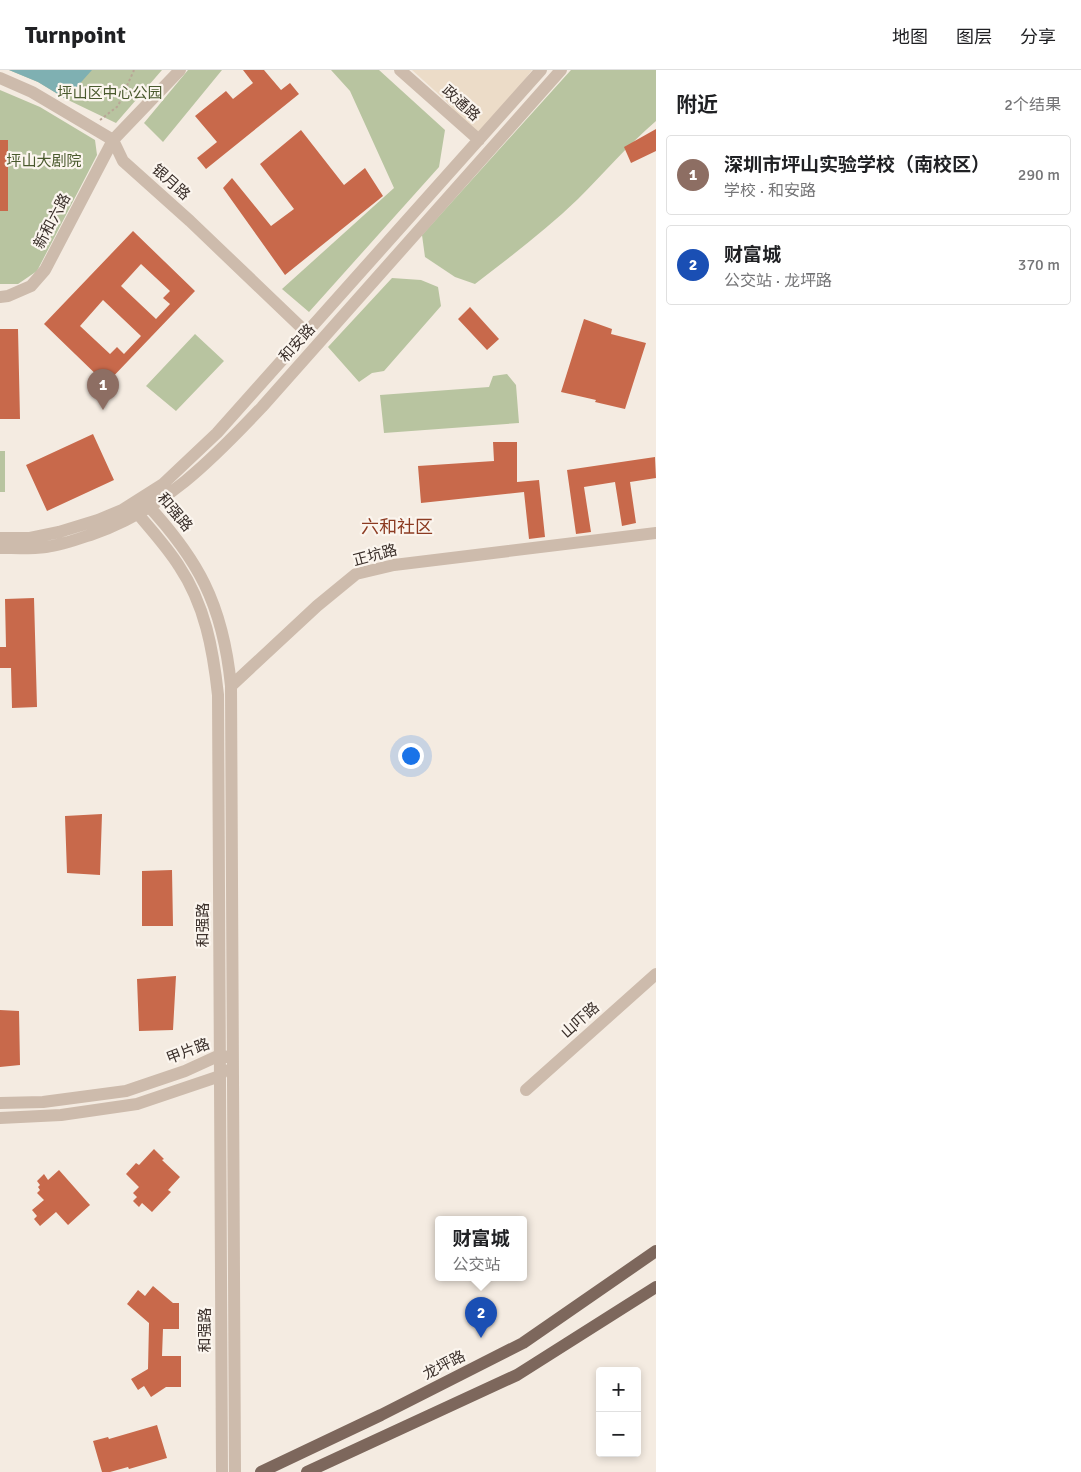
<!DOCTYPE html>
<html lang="zh">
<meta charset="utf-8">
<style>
:root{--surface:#fff;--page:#f2f2f2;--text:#202124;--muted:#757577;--line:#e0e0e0;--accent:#0b8043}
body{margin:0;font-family:Signika,"Noto Sans SC",sans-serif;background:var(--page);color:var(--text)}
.controls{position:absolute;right:15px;bottom:15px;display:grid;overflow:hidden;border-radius:5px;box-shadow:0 2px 8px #0003}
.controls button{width:45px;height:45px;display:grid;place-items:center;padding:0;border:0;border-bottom:1px solid var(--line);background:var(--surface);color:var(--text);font:25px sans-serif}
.you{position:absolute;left:410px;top:685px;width:18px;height:18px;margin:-12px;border:4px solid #fff;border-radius:50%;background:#1a73e8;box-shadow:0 0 0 8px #1a73e833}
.badge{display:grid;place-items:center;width:32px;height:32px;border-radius:50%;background:var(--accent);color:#fff;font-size:16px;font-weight:700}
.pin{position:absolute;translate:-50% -41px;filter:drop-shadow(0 1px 2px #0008)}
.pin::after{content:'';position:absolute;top:26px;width:18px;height:15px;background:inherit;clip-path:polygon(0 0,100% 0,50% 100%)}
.popup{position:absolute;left:435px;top:1146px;width:92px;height:65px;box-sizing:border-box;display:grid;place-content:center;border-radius:5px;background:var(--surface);filter:drop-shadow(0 1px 4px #0005);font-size:16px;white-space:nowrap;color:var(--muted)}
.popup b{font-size:19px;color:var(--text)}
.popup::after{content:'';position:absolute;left:50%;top:100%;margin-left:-10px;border:10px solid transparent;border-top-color:var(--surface)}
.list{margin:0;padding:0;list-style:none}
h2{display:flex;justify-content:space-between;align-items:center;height:65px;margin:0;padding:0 20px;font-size:21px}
h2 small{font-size:16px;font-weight:400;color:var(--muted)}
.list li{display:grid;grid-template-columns:32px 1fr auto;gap:15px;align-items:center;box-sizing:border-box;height:80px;margin:0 10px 10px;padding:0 10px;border:1px solid var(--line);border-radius:5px}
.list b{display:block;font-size:19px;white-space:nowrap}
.list p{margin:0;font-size:16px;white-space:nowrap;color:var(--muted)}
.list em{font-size:16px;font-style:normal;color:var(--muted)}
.map{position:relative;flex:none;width:656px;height:1402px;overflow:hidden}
header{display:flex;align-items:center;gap:30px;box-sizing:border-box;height:70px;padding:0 25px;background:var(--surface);border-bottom:1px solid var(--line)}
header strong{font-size:24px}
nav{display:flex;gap:28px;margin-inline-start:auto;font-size:18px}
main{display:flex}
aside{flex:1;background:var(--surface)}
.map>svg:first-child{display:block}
</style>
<header>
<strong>Turnpoint</strong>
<nav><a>地图</a><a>图层</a><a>分享</a></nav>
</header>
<main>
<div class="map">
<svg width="656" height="1402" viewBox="0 0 656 1402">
<rect width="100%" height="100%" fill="#f4ebe1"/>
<!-- green -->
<path fill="#b8c4a0" d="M9 0H162L116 53 66 29 38 12Z
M188 0H222L163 72 144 53Z
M331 0H379L445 60 439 97 309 242 282 219 394 118 350 21Z
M571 0H656V51C628 75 604 103 578 129 546 160 510 187 475 214L455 207 425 187 422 165Z
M0 20 40 37 95 70 97 85 37 201 18 214H0Z
M392 208 421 210 438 217 441 236 384 301 372 303 359 312 328 277Z
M195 264 224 291 176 341 146 316Z
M507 304 516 315 519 353 384 363 380 325 489 317 493 306Z
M0 381H5V422H0Z"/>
<!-- plaza -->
<path fill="#ecdcc8" d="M412 0H532L479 70 445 30Z"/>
<!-- water -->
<path fill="#7fb0b2" d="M9 0H92L66 29 38 12Z"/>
<!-- building -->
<path fill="#c8694b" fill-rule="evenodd" d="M243 0H264L281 20 290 13 299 24 206 99 197 88 217 72 195 46 226 21 233 29 253 13Z
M656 59V81L631 93 624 77Z
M301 60 344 115 365 98 383 126 285 205 223 118 232 108 271 156 294 139 260 94Z
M0 70H8V141H0Z
M133 161 195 221 106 314 44 254ZM141 194 170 221 163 228 170 234 156 249 121 216ZM103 230 141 266 124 284 117 277 110 284 80 256Z
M470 237 499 269 487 280 458 249Z
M584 249 612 259 611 264 646 273 625 339 595 332 596 330 561 322Z
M0 259H18L20 349H0Z
M93 364 114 410 47 441 26 395Z
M493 372H517V412L539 410 545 467 529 469 524 422 421 433 418 396 494 391Z
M655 387 656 408 630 412 636 453 622 456 615 412 584 417 591 462 576 464 567 400Z
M34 528 37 637 12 638 11 598H0V577H6L5 529Z
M102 744 100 805 67 803 65 746Z
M172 800 173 856H142V801Z
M176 906 173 960 139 961 137 909Z
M0 940 19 941 20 995 0 997Z
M154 1079 164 1089 162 1090 180 1107 168 1120 171 1122 152 1142 142 1133 139 1137 133 1131 137 1127 133 1123 139 1117 126 1104 136 1093 139 1095Z
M59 1100 90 1135 68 1155 56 1142 40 1156 34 1149 37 1146 32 1140 44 1130 37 1123 40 1120 38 1117 40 1115 37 1111 44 1104 48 1110Z
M153 1216 173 1233H179V1259H163L162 1286H181V1317H166L151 1327 144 1316 138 1320 131 1309 148 1299 149 1253 127 1234 138 1220 145 1226Z
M157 1355 167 1388 129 1399 128 1397 110 1402H102L93 1371 108 1367 109 1369Z"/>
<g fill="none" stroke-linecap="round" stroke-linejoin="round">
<!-- path -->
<path stroke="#b9a596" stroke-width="2" stroke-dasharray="2.5 2.5" stroke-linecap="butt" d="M100 50 118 36 134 0"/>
<!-- minor -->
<path stroke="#cdbbac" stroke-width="12" d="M400 0 479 70
M0 8 32 22 113 70 123 91 190 151 307 263
M0 227 8 226 31 216 45 200 113 70 180 0
M142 429C198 488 223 534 231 616L235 1402
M142 429 138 444C152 461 167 477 179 496 205 535 213 579 218 625L222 1402
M0 468H30L59 462 98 450 122 440 163 414 217 363 541 0
M0 478C15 478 31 479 46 477 62 475 78 469 93 464 163 440 212 390 262 337L561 0
M231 616 317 536 356 504 394 495 656 463
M526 1020 656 904
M0 1033 43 1032 126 1021 185 1001 220 985 227 987
M0 1048 61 1045 137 1034 220 1006 224 1000"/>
<!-- major -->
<path stroke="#7d675c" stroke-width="12" d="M261 1402 381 1345 523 1273 656 1181
M307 1402 517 1305 656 1217"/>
</g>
<g text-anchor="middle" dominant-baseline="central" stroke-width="4.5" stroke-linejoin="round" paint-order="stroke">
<!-- park labels -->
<g font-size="15" fill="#4a5a2e" stroke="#fbf5ee">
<text x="110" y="23">坪山区中心公园</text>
<text x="44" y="91">坪山大剧院</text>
</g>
<!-- street labels -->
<g font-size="15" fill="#3b302b" stroke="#fbf5ee">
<text transform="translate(461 33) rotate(42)">政通路</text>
<text transform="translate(171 112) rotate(42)">银月路</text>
<text transform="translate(52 151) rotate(-62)">新和六路</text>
<text transform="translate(297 273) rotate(-48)">和安路</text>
<text transform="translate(175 442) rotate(50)">和强路</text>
<text transform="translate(375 485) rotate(-15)">正坑路</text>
<text transform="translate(203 855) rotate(-90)">和强路</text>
<text transform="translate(580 950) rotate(-42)">山吓路</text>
<text transform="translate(188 981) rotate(-21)">甲片路</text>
<text transform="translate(205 1260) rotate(-90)">和强路</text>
<text transform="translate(444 1295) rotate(-27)">龙坪路</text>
</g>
<!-- quarter labels -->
<g font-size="18" fill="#8c3b22" stroke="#fbf5ee">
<text x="397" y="457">六和社区</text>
</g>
</g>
</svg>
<div class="controls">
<button>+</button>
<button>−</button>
</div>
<div class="you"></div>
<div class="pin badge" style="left:103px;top:340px;background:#8d6e63">1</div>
<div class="pin badge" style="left:481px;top:1268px;background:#1a4fb4">2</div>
<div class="popup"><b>财富城</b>公交站</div>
</div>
<aside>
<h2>附近<small>2个结果</small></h2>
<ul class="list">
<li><span class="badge" style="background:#8d6e63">1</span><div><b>深圳市坪山实验学校（南校区）</b><p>学校 · 和安路</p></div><em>290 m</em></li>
<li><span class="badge" style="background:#1a4fb4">2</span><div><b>财富城</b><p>公交站 · 龙坪路</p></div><em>370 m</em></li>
</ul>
</aside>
</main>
